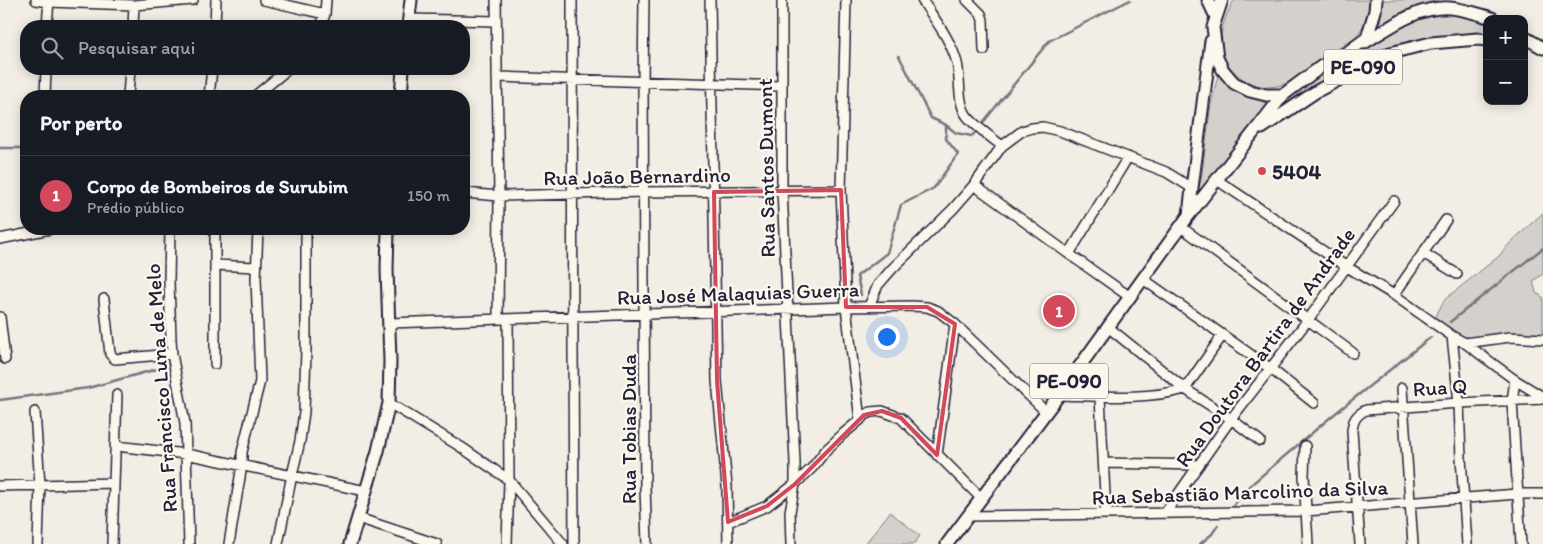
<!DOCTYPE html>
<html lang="pt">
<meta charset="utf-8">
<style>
:root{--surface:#171b24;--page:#242831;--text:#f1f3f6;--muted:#9ea1a6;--line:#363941;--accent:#d1495b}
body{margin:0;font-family:Itim,sans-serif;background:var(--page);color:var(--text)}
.controls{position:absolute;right:15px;top:15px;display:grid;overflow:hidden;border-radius:10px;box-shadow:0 2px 12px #0003}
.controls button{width:45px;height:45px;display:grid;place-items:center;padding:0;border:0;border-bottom:1px solid var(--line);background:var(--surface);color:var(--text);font:25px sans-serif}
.you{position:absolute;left:886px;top:336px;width:18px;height:18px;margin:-12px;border:4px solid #fff;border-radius:50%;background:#1a73e8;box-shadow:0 0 0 8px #1a73e833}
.badge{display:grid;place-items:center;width:32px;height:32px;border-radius:50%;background:var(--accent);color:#fff;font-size:16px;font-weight:700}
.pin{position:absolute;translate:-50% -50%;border:2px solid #fff;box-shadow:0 1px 5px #0006}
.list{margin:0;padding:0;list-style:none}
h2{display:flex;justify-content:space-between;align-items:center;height:65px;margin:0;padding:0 20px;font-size:21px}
h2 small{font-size:16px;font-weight:400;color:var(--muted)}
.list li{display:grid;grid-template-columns:32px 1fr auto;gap:15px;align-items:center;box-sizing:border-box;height:80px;padding:0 20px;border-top:1px solid var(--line)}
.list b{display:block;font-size:19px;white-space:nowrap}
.list p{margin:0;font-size:16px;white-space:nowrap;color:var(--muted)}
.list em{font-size:16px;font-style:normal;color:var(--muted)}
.icon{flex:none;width:28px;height:28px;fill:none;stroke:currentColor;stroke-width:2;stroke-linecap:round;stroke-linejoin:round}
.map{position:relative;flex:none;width:1543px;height:544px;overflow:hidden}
.search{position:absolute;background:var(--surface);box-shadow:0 2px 12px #0003;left:20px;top:20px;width:450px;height:55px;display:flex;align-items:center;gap:12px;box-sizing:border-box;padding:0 18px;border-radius:20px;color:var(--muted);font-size:19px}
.panel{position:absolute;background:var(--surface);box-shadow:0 2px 12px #0003;left:20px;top:90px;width:450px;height:145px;border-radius:20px}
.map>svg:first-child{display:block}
</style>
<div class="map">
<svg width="1543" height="544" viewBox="0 0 1543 544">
<rect width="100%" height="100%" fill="#f2eee5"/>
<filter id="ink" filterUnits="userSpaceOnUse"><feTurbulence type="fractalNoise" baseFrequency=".02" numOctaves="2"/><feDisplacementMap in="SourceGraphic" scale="10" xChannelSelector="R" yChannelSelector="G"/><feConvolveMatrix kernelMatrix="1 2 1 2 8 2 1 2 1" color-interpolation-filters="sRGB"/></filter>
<g filter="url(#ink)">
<!-- green -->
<path fill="#d4d1cc" stroke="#7b7a84" d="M1234 0H1369C1370 15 1365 26 1355 37 1338 49 1321 61 1304 72 1299 76 1293 80 1287 83 1256 97 1218 71 1221 36 1222 24 1228 11 1234 0Z
M1381 0H1437L1440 4 1412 9 1381 25 1380 24Z
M1443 13 1467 17 1487 24V35C1445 32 1398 42 1360 61 1334 74 1311 94 1284 105L1287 98 1311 81 1396 29 1419 17Z
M1218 75C1236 93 1250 100 1275 99L1199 195 1197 194 1201 180 1211 104Z
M1543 213V274L1533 281 1536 293 1543 297V335L1473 339 1460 337 1435 318 1444 300 1498 257 1511 242Z
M890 512 920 536 914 544H865Z"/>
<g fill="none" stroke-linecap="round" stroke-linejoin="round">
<!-- stream -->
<path stroke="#76747f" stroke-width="2.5" d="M899 56 931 118 946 125
M981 125 1049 41 1130 0
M0 148H26
M861 295 857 276 887 253 901 205 934 188 958 154 946 139V125L956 133 972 136 977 130
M1450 322 1543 248
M0 400 88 388 161 368
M1234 505 1246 489 1332 416 1431 337
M1200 544 1212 534 1218 525"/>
<defs>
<path id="minor" d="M36 0 49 2 134 5 133 26
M264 0 325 14
M496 0 499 196 498 319
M572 0C571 181 574 363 574 544
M644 0 643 82 645 487 647 544
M710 0 717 381 727 486 728 544
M782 0V190L795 462V484L790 512 791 544
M846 0 841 190 846 307 860 420
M922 0C935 20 951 40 957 63 961 80 957 102 967 116 975 126 991 137 1002 146
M967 0 981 14 983 20 984 50
M134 5 193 0
M409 19 496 21
M47 26 49 0
M215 26 216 0
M321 26 325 14 326 0
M497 77 782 86
M45 96 46 69
M128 96 130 69
M209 96 212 69
M255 96 288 69
M1217 180 1347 267 1394 295 1452 336 1465 343 1515 380 1543 397
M974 185 1069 254 1130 297
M464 193 499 196 643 192 841 190
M1181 227 1353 353
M170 229 169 282 171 339 172 354 185 423 189 544
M0 239 50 229
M1423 253 1457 274
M1069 254 1128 157
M215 265 256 267
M1143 279 1271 369 1314 403
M1394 295 1446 220
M104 299 110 354 115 359 172 354
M869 306 878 285 892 269 953 209 974 185 1002 146 1022 131 1032 128 1043 127 1060 131 1166 172 1192 188
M0 317 5 359
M390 323 846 307 912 306 927 307 938 311 955 324 1046 412
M1108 327 1185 389 1231 419 1260 441
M1452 336 1459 403 1461 458 1467 544
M1465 343 1510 337 1543 339
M215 364V229
M1515 380 1512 401 1521 544
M1402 388 1413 544
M1059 395C1099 396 1147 400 1185 389L1222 336
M1100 397 1106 514
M389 403 461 447 509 480 563 544
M35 412 40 485 38 544
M116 446 186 454 366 491
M1305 446 1304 476 1308 544
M937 455 955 324
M1104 463 1199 465
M0 486 114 483
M1165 513 1231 419 1308 320 1394 201
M968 516 1306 511 1517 494H1543
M358 518 437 544
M728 522 767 506 795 484 812 468 826 450 843 434 860 420 864 415 871 412 882 411 901 418 981 498
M112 544 117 395
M229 544 242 465V452L260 381 256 279 258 229
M278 544 292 475 300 441 304 412 306 350V229
M507 544 509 480 508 319
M1360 544 1352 431C1353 420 1356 415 1366 410L1459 403 1543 399"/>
<path id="major" d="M1208 0 1216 17
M1222 0 1213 27 1217 58 1223 70 1234 83 1250 91 1266 95H1283L1322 66 1348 52 1367 38 1375 11 1376 0
M408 26 411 0
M1524 37 1543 48
M1364 43C1390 27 1418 6 1450 8 1464 9 1478 14 1492 18
M401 96 403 69
M1262 128 1317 91 1390 53 1431 43 1478 39 1487 40
M1189 215 1192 188 1211 41
M350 544 378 451 389 403 390 361 387 269 388 229
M947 544 1059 395 1189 215 1283 95"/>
</defs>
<!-- minor casing -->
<use href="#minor" stroke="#22223b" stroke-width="12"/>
<!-- major casing -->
<use href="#major" stroke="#22223b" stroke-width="15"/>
<!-- minor -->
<use href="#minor" stroke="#fbf7ec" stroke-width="9"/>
<!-- major -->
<use href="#major" stroke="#fbf7ec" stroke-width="11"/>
</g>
</g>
<!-- marked area -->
<path fill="none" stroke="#d1495b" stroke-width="4" stroke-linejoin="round" d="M841 190 846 307H927L955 324 937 455 901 418 882 411 864 415 795 484 767 506 728 522 717 381 714 192Z"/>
<!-- markers -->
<circle fill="#d1495b" stroke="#fbf7ec" stroke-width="2" cx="1262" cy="171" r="5"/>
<g text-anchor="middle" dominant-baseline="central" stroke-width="4.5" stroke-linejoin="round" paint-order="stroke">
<!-- shield labels -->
<g fill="#fbf7ec" stroke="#636270" stroke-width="1">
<rect x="1324" y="49.5" width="78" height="35" rx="4"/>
<rect x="1030" y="363.5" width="78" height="35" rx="4"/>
</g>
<g font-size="20" font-weight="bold" fill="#22223b">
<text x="1363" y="67">PE-090</text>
<text x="1069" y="381">PE-090</text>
</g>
<!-- street labels -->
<g font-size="21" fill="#22223b" stroke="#fbf7ec">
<text transform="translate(766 168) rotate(-91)">Rua Santos Dumont</text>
<text transform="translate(637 176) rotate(-1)">Rua João Bernardino</text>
<text transform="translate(738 293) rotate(-2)">Rua José Malaquias Guerra</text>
<text transform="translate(1265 347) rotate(-54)">Rua Doutora Bartira de Andrade</text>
<text transform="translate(1440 387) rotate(-4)">Rua Q</text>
<text transform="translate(161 388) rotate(-94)">Rua Francisco Luna de Melo</text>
<text transform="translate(628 429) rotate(-90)">Rua Tobias Duda</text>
<text transform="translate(1240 492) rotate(-2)">Rua Sebastião Marcolino da Silva</text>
</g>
<!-- poi labels -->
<g font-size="21" font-weight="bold" fill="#22223b" stroke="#fbf7ec" text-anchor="start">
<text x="1272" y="171">5404</text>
</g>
</g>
</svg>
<div class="controls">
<button>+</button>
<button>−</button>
</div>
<div class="you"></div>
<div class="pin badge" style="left:1059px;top:311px">1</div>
<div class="search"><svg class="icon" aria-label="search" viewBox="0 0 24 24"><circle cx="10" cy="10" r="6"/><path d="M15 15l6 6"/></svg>Pesquisar aqui</div>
<section class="panel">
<h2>Por perto<small></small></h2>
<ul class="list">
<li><span class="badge">1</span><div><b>Corpo de Bombeiros de Surubim</b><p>Prédio público</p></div><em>150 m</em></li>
</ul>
</section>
</div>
